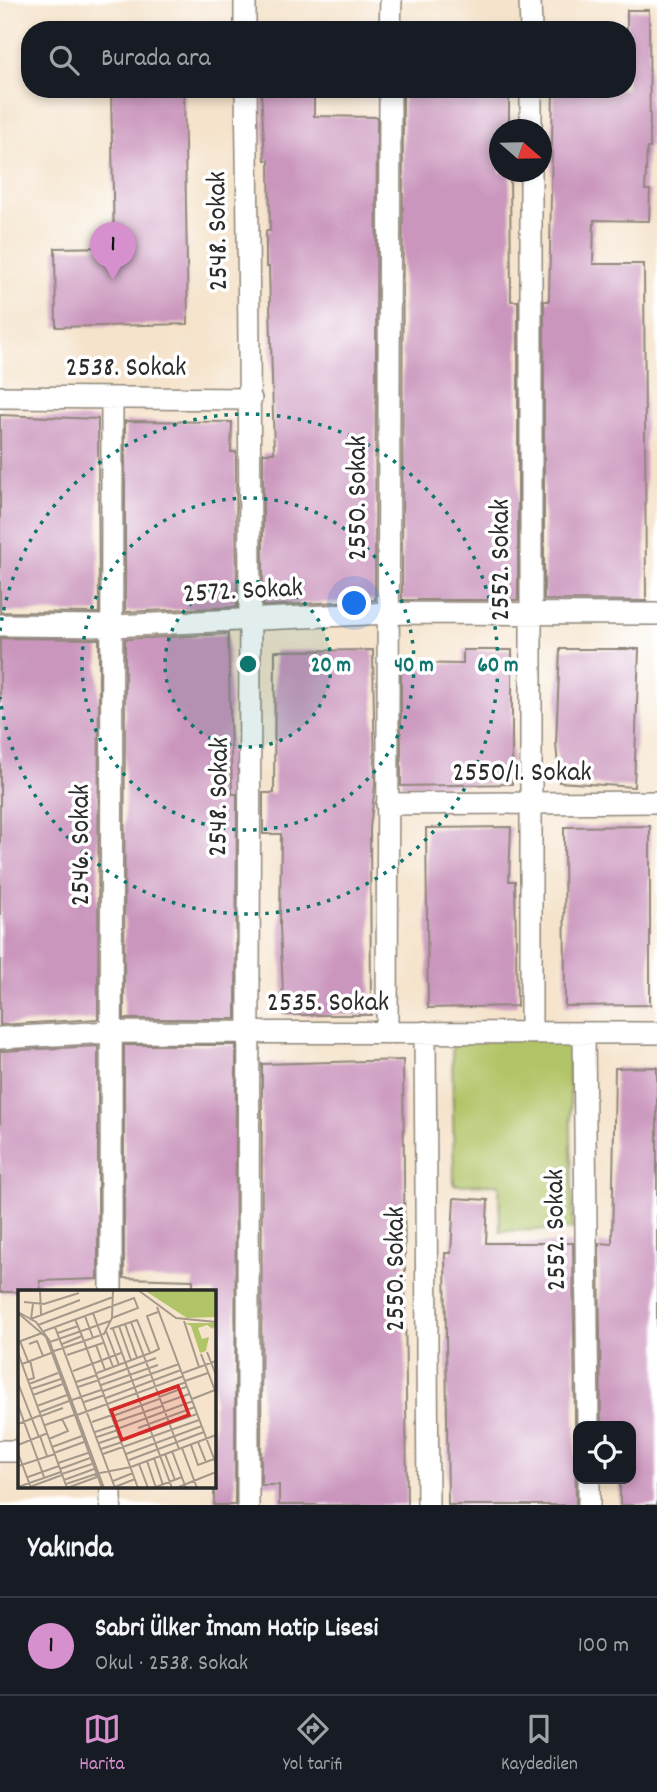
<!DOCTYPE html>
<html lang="tr">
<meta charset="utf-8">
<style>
:root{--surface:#171b24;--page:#20242c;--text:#f1f3f6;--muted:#9ea1a6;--line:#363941;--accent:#d690ce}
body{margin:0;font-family:Dekko,sans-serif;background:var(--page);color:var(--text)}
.controls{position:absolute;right:21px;bottom:21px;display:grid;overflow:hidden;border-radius:14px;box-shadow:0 4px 10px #0003}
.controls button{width:63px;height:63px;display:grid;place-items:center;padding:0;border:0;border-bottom:2px solid var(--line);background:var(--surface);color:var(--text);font:35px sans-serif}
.compass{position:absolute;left:489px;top:119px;width:63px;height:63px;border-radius:50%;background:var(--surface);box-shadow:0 4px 10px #0003;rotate:110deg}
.you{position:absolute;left:355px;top:604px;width:24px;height:24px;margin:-18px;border:5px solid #fff;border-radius:50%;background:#1a73e8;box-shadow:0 0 0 10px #1a73e833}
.badge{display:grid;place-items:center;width:46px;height:46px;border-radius:50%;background:var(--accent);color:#111;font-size:23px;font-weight:700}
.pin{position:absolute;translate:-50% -58px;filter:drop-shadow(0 2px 4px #0008)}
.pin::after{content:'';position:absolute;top:37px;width:24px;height:21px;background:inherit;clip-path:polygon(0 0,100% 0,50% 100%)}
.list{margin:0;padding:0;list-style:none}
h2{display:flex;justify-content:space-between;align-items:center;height:91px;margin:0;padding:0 28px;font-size:30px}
h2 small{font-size:23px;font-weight:400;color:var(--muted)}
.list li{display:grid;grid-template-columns:46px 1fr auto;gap:21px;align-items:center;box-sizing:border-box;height:98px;padding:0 28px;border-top:2px solid var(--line)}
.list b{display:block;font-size:26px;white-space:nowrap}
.list p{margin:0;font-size:23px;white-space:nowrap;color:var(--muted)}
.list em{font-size:23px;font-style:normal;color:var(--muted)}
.icon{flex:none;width:38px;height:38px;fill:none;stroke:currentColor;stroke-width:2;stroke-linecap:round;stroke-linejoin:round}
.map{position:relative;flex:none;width:657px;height:1505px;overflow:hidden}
.search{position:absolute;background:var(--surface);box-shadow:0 4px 10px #0003;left:21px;right:21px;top:21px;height:77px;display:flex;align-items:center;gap:18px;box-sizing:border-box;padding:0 24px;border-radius:28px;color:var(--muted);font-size:26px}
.sheet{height:189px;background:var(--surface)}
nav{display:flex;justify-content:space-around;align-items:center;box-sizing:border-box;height:98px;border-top:2px solid var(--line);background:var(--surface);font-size:19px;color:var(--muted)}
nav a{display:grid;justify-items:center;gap:4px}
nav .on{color:var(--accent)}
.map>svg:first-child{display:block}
</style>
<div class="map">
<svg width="657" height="1505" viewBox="0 0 657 1505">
<rect width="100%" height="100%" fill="#fff"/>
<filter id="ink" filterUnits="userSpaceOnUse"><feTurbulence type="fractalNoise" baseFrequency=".0143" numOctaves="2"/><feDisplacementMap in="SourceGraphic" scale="14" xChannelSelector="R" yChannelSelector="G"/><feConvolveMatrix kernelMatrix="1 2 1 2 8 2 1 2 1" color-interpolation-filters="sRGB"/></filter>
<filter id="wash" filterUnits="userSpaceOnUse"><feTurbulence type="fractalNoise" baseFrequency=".00686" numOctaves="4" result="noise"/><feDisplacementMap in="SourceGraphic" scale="28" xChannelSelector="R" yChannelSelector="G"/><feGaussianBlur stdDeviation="1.57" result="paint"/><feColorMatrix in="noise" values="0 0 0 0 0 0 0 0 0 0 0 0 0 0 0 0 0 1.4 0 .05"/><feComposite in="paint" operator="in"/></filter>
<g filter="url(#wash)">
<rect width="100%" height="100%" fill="#f5e3cb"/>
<!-- green -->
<path fill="#b2c468" stroke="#6e784a" stroke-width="2" d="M569 1037 573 1229 500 1231 499 1184 454 1185 452 1040Z"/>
<g id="blocks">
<!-- building -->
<path fill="#cb96bd" d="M627 10H649L650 148H647L645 190H650L649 221 594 220 593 264H644L646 601 544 600V301H549L553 89H627Z
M111 89H184L188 324 56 327 55 248 114 247Z
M261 89H314V116L377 117 375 600 263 606V453H274L269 267H266V231H270L269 160H265Z
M403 89H509V130H500V172H510L511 301H518V600H402Z
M0 415 98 419 99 613 0 612Z
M125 421 232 422 231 452H236L237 607 125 612Z
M228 634 232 794H237L236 1019H124L125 639Z
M0 638 99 639 98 1019 0 1025Z
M560 649H639L634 787 559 782 556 742Z
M373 650 375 786 370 828 371 1015H284L280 926 281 834H263V793H274L275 651Z
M463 650H512V784L401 786V663L463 664Z
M650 826V1005L565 1006 564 827Z
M511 827 509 881H515L517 1006 428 1008 426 828Z
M124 1045H236L235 1505H214V1292H193V1280L124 1278Z
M98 1046V1279L40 1281 41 1292H0V1051Z
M403 1060 407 1505H279V1485H261L262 1064Z
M657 1067V1505H620V1479H631V1426H601L599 1243 612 1244 615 1068Z
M454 1198 488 1200 486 1243H573L576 1505H448L445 1253H451Z"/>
</g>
</g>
<g filter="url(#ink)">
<use href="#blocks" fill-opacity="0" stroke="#90877b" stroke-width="2"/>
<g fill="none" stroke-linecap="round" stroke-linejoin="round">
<defs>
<path id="street" d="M245 0V30
M530 0 531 30
M390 30 391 0
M246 89C254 561 247 1033 248 1505
M531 89V130
M531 172V1033
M0 397 251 399
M0 625 113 626 388 613 657 614
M387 804 657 802
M425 1032 428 1505
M387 1033 390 89
M584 1033 588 1426
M0 1038 110 1032 657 1033
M111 1292 112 398
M0 1451H19
M589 1479V1505
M111 1486V1505"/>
</defs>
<!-- street casing -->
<use href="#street" stroke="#90877b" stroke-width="24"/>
<!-- street -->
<use href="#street" stroke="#fff" stroke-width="21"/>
</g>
</g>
<!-- distance rings -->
<circle cx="248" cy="664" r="83" fill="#0f766e" fill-opacity=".12"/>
<g fill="none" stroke="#0f766e" stroke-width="3.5" stroke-dasharray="3.5 7">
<circle cx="248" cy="664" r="83"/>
<circle cx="248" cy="664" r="166"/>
<path d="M0 631A250 250 0 1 1 0 697"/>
</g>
<g text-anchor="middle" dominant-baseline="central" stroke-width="7" stroke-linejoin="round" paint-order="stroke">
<!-- street labels -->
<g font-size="28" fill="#2b2b2b" stroke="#fff">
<text transform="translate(220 231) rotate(-91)">2548. Sokak</text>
<text x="126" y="370">2538. Sokak</text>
<text transform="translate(360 498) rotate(-90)">2550. Sokak</text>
<text transform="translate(503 560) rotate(-90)">2552. Sokak</text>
<text transform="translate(243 593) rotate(-3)">2572. Sokak</text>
<text x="522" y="775">2550/1. Sokak</text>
<text transform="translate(221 797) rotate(-89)">2548. Sokak</text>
<text transform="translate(83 845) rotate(-90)">2546. Sokak</text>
<text x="328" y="1005">2535. Sokak</text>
<text transform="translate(558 1230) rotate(-91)">2552. Sokak</text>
<text transform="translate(398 1269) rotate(-90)">2550. Sokak</text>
</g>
</g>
<!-- overview -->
<g transform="translate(18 1290)">
<rect width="198" height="198" fill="#f5e3cb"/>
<path d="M126 0H198V27L169 28ZM167 33H198L195 39 189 35 180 38 184 49 191 47 188 61 182 63 173 36Z" fill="#b2c468"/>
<path fill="none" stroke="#a4998b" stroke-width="2" d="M22 0 23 25M120 0 158 28 198 32M0 1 32 0M6 12 26 14 61 3M15 14 13 29 62 10M139 17 198 174M0 22 18 32 31 50 86 198M0 23 28 47 84 198M75 23 95 77M67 26 75 48M57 29 66 51 86 44 94 28 95 0M166 31 181 77M113 32 161 159M107 34 119 68M20 35 95 7M101 36 113 70M37 37 97 198M92 39 119 30 132 63M95 39 154 198M26 41 116 8 120 18 94 28M88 41 101 75M40 43 60 36M2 51 10 71M0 52 24 43M32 52 92 31M11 54 19 51 25 66M44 54 64 46M78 55 87 80M33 62 66 51 120 198M135 62 141 59 129 26 140 22M189 62 198 85M0 63 49 198M183 64 198 103M49 65 85 53M4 74 33 63M55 81 103 63M79 83 135 62M165 83 198 71M81 89 138 68M10 90 16 88 12 70M167 91 190 83M58 92 79 85M0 93 21 147M11 94 40 83M83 95 140 75M60 97 81 90M13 99 43 89M85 101 161 74M15 105 45 94M141 107 168 97M88 108 163 80M174 109 197 100M54 110 83 100M66 112 87 105M143 114 171 104M0 115 26 187M19 116 49 105M93 121 168 92M22 122 51 111M59 125 166 86M23 126 45 118M95 126 141 109M74 132 94 125M97 132 144 116M0 134 23 125M27 135 56 125M120 138 177 117M99 139 175 111M77 142 98 135M122 144 179 124M22 146 29 166M79 147 100 140M31 149 50 141 44 129M180 152 188 172M81 153 102 146M0 155 30 143M173 155 180 175 196 169M34 157 64 146M164 158 179 198M83 159 104 152M154 161 168 198M0 163 13 198M36 163 66 152M85 164 181 130M108 164 184 136M147 164 157 190M136 168 145 195M111 170 186 142M129 171 138 198M40 173 70 163M121 174 130 198M0 176 37 164M42 179 72 168M44 184 74 174M77 184 113 177 198 145M10 187 41 176M46 190 76 179M95 191 115 183M48 194 81 183M0 197 43 182M97 197 117 189M138 197 164 187M9 198 44 185M49 198 79 187M158 198 198 182"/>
<path fill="#d62828" fill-opacity="0.15" stroke="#d62828" stroke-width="3.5" d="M160 96 171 125 104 150 93 120Z"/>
<rect width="198" height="198" fill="none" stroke="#2b2b2b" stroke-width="3.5"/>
</g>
<circle cx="248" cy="664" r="10" fill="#0f766e" stroke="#fff" stroke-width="3.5"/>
<g font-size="21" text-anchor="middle" font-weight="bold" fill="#0f766e" stroke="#fff" stroke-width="7" stroke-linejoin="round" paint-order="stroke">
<text x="331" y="671">20 m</text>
<text x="414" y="671">40 m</text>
<text x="498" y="671">60 m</text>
</g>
</svg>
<div class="controls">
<button><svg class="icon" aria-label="locate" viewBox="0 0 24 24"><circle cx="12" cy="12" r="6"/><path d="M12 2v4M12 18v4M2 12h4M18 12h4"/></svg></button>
</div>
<svg class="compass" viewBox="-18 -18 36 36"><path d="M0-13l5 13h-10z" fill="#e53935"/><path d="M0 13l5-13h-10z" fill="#9ea1a6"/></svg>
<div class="you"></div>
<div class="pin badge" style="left:113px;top:280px">1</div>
<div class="search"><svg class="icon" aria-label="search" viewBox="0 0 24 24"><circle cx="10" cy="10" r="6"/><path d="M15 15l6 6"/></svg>Burada ara</div>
</div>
<section class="sheet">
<h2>Yakında<small></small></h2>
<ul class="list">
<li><span class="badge">1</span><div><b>Sabri Ülker İmam Hatip Lisesi</b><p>Okul · 2538. Sokak</p></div><em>100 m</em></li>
</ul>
</section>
<nav>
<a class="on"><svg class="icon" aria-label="map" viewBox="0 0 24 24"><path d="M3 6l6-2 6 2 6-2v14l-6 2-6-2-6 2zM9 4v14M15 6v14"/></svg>Harita</a>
<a><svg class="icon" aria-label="directions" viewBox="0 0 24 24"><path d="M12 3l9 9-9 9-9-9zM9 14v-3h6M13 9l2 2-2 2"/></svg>Yol tarifi</a>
<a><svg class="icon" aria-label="saved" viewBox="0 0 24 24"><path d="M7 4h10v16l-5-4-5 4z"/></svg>Kaydedilen</a>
</nav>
